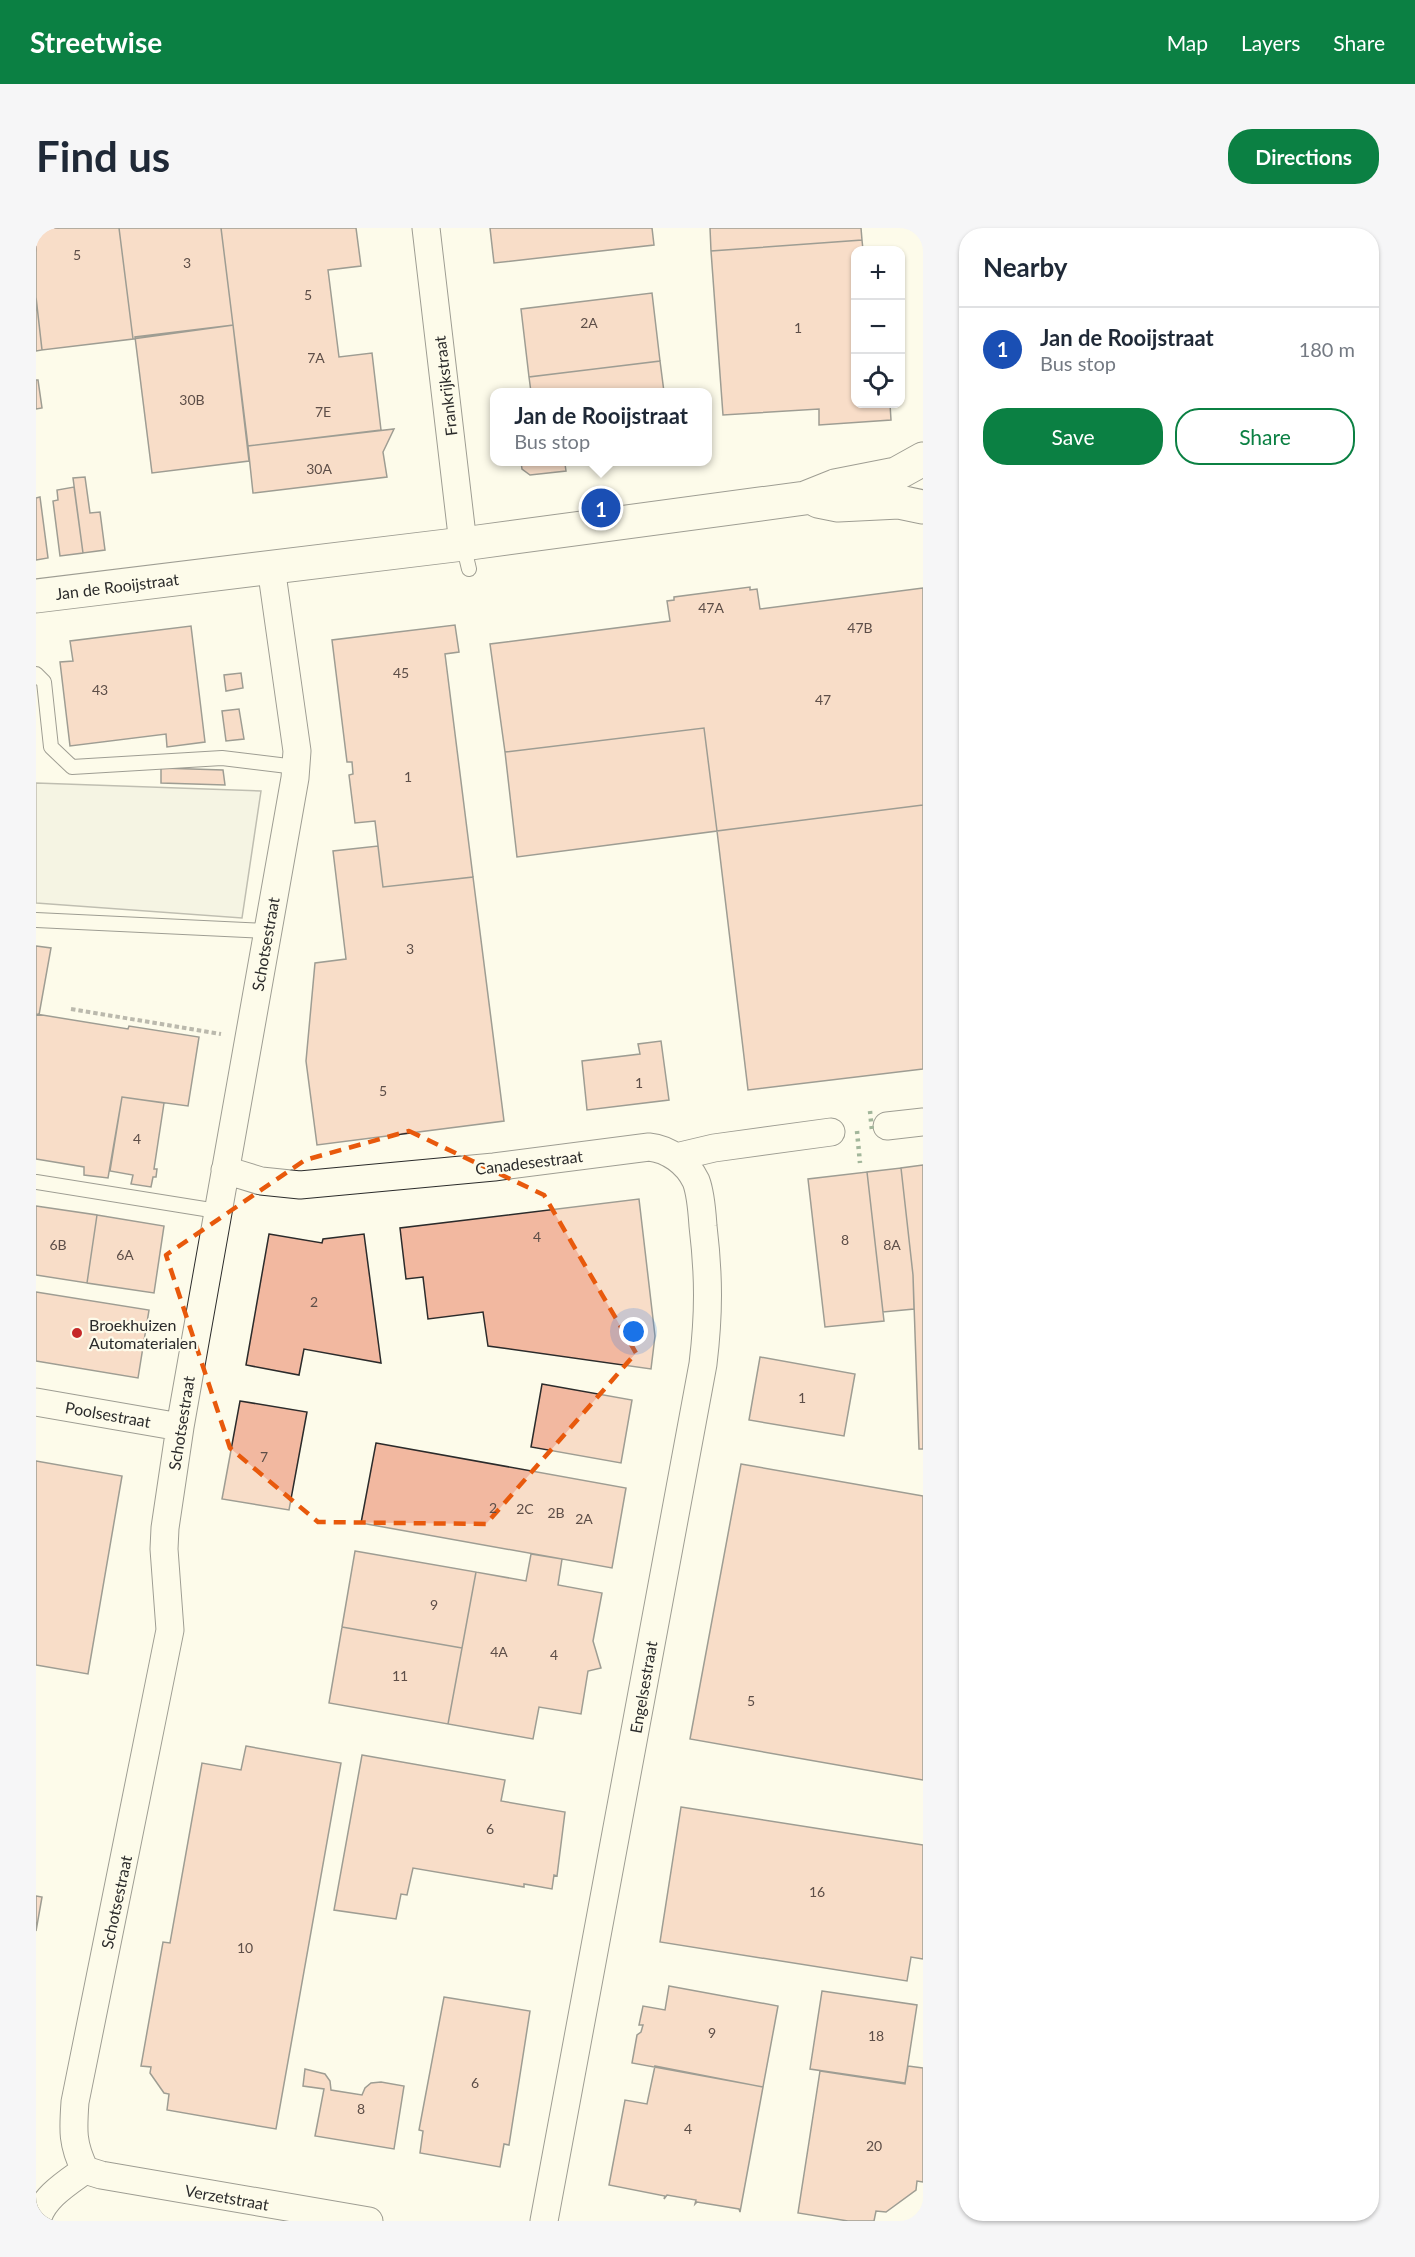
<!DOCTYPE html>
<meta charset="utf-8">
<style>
:root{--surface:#fff;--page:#f6f6f7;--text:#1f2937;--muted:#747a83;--line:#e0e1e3;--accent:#0b8043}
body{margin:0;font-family:Lato,sans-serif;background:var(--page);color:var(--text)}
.controls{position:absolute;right:18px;top:18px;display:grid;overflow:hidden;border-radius:12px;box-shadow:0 2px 4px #0004}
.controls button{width:54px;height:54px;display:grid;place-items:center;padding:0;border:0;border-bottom:2px solid var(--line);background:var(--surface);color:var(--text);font:30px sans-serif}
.you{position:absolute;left:598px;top:1104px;width:21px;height:21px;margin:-15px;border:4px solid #fff;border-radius:50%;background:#1a73e8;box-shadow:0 0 0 9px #1a73e833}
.badge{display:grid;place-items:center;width:39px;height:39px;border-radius:50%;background:var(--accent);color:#fff;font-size:20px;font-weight:700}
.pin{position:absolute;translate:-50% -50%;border:3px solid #fff;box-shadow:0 2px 6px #0006}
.popup{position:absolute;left:454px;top:160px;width:222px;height:78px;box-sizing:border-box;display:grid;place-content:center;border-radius:12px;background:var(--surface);filter:drop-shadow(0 2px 4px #0005);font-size:20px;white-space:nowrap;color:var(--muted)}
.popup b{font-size:22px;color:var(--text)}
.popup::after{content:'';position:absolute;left:50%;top:100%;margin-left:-12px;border:12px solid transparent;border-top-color:var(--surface)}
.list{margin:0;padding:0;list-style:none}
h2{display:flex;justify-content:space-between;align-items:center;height:78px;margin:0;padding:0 24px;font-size:26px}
h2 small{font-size:20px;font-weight:400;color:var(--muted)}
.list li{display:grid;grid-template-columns:39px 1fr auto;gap:18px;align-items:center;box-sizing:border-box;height:84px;padding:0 24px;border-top:2px solid var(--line)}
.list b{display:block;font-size:22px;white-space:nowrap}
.list p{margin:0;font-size:20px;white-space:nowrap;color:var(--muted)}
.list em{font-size:20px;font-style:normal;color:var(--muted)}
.actions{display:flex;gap:12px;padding:18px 24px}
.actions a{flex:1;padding:14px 0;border:2px solid var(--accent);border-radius:24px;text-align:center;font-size:21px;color:var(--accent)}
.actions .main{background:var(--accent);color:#fff}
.icon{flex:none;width:33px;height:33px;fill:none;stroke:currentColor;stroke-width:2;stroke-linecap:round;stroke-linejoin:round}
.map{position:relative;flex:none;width:887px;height:1993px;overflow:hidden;border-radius:24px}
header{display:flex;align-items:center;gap:36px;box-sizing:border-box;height:84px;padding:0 30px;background:var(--accent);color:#fff}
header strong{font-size:28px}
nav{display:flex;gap:33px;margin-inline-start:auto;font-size:21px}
.intro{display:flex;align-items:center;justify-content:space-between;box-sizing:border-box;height:144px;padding:0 36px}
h1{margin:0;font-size:42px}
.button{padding:15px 27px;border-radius:24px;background:var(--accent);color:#fff;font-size:21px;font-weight:700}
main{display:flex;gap:36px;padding:0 36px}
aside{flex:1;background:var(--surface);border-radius:24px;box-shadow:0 2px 4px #0004}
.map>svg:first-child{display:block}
</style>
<header>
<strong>Streetwise</strong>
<nav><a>Map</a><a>Layers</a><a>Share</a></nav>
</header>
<div class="intro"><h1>Find us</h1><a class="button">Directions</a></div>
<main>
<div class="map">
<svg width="887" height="1993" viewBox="0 0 887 1993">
<rect width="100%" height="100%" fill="#fdfbea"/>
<!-- parking -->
<path fill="#eceadb" stroke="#74746e" stroke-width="1.5" d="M0 555 225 563 206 690 0 675Z"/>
<!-- building -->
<path fill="#f2b8a0" stroke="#2b2b2b" stroke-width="1.5" d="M0 0H83L97 111 6 122 0 69Z
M83 0H185L197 97 97 111Z
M185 0H320L325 38 292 42 303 129 336 125 345 202 212 218Z
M454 0H616L618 17 458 35Z
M674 0H825L826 12 675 23Z
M826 12 827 22H820V176H854L855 192 783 197V181L687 187 675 23Z
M616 65 624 133 493 149 485 81Z
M0 69 6 122 0 123Z
M197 97 213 233 116 245 99 109Z
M624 133 628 164H495L493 149Z
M0 152H2L6 180 0 181Z
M358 201 347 224 351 249 217 265 212 218Z
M485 234H549L529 236 530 243 494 247 486 241Z
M49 249 54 285 64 284 69 322 47 325 37 250Z
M38 259 47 325 24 328 17 273 22 272 21 262Z
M4 269 12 330 0 332V270Z
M714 359V362L721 361 724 381 887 360V577L681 603 668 500 469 524 454 416 634 393 631 373 638 372V369Z
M419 397 423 424 409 426 437 649 347 659 339 593 319 595 313 547 317 546 316 534H311L296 412Z
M155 398 169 514 131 519 130 506 34 518 24 434 37 433 34 413Z
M205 445 207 460 190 463 188 447Z
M203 481 208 511 190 513 186 483Z
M668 500 681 603 481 629 469 524Z
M125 540 187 542 189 557 125 555Z
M887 577V841L712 862 681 603Z
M342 618 347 659 437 649 468 893 281 917 270 833 279 735 310 731 297 623Z
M0 718 15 720 3 787 0 786Z
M0 786 92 801 93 798 163 809 152 878 86 869 72 950 48 947V939L0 931Z
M625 813 633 872 551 882 546 833 604 826 602 816Z
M86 869 128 875 118 941H121L120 949H117L115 959 95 956 97 947 74 943Z
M887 937V1221H883L877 1047 865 940Z
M865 940 877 1047 878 1081 847 1084 831 944Z
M831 944 848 1093 789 1099 772 951Z
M603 971 619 1108 615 1141 452 1118 447 1084 392 1091 387 1049 370 1051 364 1000Z
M0 978 61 987 51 1055 0 1047Z
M61 987 128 998 118 1065 51 1055Z
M233 1006 286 1015 287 1011 328 1006 345 1135 268 1121 263 1147 210 1137Z
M0 1064 113 1082 102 1150 0 1133Z
M724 1129 819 1146 808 1208 713 1192Z
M506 1156 596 1172 585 1235 495 1219Z
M204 1173 271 1184 253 1282 186 1271Z
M340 1215 590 1260 576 1340 325 1295Z
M0 1233 86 1248 52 1446 0 1437Z
M705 1236 887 1268V1552L654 1511Z
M319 1323 440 1344 426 1420 306 1399Z
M495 1326 526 1331 522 1357 566 1365 557 1413 565 1440 552 1443 545 1486 503 1479 497 1511 412 1496 440 1344 490 1353Z
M306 1399 426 1420 412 1496 293 1475Z
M210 1518 305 1535 240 1901 131 1882 133 1866 128 1865 114 1845 115 1839 105 1838 127 1714 134 1715 166 1535 205 1542Z
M326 1527 469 1552 465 1573 529 1584 521 1648 518 1647 516 1661 488 1656V1659L377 1640 371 1667 365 1666 360 1691 298 1682Z
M645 1579 887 1617V1731L875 1729 871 1753 624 1714Z
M0 1668 6 1669 0 1703Z
M633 1758 742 1778 727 1859 596 1835 601 1807 605 1804 607 1797H603L607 1778 629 1782Z
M786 1763 881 1777 869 1855 774 1841Z
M408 1769 494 1783 473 1917 468 1916 464 1939 384 1925 387 1903 383 1902Z
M619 1838 727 1859 704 1984 703 1981 661 1974 659 1976 660 1972 631 1967 628 1971 629 1968 573 1957 589 1872 611 1876Z
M872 1838 887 1840V1954L881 1953 880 1962 850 1984 840 1983 838 1993H812L762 1985 784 1843 869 1856Z
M269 1841 289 1846 294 1853 295 1862 326 1867 329 1860 335 1855 345 1854 368 1858 358 1921 279 1908 288 1861 267 1858Z"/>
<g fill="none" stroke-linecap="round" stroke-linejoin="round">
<defs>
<path id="service" d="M427 316 433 341
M0 446 8 454 15 519 36 539 186 530 260 539
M0 692 231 703
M0 954 181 983"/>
<path id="minor" d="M390 0 427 316
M851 898 887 894
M640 929 678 920 795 904
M189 942 225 953 264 957 458 939 613 919C632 921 651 934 660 953 665 966 666 984 667 998 673 1048 673 1086 667 1136L508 1993
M0 1174 144 1199
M49 1942C36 1916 37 1902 39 1874L134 1402 128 1321 129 1300 144 1199 259 550 261 523 235 339
M49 1942 65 1947 333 1993
M1 1993C6 1970 31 1955 49 1942"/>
<path id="tertiary" d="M782 273 802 277 863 274 887 279
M0 368 427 316 769 270 799 258 860 246 887 231"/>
</defs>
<!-- service casing -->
<use href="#service" stroke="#2b2b2b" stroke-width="16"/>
<!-- minor casing -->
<use href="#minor" stroke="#2b2b2b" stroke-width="29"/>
<!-- tertiary casing -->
<use href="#tertiary" stroke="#2b2b2b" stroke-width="35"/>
<!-- path -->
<path stroke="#6a6964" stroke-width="4" stroke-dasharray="4.5 3" stroke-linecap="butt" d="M35 781 185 806"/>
<!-- service -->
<use href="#service" stroke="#fdfbea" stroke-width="14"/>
<!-- minor -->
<use href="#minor" stroke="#fdfbea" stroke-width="27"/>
<!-- tertiary -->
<use href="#tertiary" stroke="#fdfbea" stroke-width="33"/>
<!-- hedge -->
<path stroke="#34623c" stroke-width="4.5" stroke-dasharray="3 4.5" stroke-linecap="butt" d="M834 883 836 903
M821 903 824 935"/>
</g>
<!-- marked area -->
<path d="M0 0H887V1993H0ZM373 903 508 967 600 1125 450 1296 282 1294 194 1220 130 1027 269 932Z" fill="#fdfbea" fill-opacity=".55" fill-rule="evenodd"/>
<path fill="none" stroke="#e8590c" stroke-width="4.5" stroke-dasharray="12 8" stroke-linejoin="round" d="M373 903 508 967 600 1125 450 1296 282 1294 194 1220 130 1027 269 932Z"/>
<!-- markers -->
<circle fill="#c62828" stroke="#fdfbea" stroke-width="2" cx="41" cy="1105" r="6"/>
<g text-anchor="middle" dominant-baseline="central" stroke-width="4.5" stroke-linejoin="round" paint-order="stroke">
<!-- number labels -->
<g font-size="14" fill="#5d4e48">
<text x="41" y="26">5</text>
<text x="151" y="34">3</text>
<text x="272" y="66">5</text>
<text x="553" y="94">2A</text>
<text x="762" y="99">1</text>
<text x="280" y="129">7A</text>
<text x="156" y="171">30B</text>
<text x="287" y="183">7E</text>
<text x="283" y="240">30A</text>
<text x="675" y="379">47A</text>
<text x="824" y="399">47B</text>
<text x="365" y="444">45</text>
<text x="64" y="461">43</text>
<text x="787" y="471">47</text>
<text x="372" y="548">1</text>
<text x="374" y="720">3</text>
<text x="603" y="854">1</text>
<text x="347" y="862">5</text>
<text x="101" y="910">4</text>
<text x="501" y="1008">4</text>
<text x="809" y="1011">8</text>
<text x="22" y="1016">6B</text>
<text x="856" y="1016">8A</text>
<text x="89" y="1026">6A</text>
<text x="278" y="1073">2</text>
<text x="766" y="1169">1</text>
<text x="228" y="1228">7</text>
<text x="457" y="1279">2</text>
<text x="489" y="1280">2C</text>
<text x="520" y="1284">2B</text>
<text x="548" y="1290">2A</text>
<text x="398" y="1376">9</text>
<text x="463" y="1423">4A</text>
<text x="518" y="1426">4</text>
<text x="364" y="1447">11</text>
<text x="715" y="1472">5</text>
<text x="454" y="1600">6</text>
<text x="781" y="1663">16</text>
<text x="209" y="1719">10</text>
<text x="676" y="1804">9</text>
<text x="840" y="1807">18</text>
<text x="439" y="1854">6</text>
<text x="325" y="1880">8</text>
<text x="652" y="1900">4</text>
<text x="838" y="1917">20</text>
</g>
<!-- street labels -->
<g font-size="16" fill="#2b2b2b" stroke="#fdfbea">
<text transform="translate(409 158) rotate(-97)">Frankrijkstraat</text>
<text transform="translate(81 358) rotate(-7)">Jan de Rooijstraat</text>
<text transform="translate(229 716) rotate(-80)">Schotsestraat</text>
<text transform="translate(493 934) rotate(-7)">Canadesestraat</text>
<text transform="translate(72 1186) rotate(10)">Poolsestraat</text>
<text transform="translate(145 1195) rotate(-81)">Schotsestraat</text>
<text transform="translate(607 1459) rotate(-80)">Engelsestraat</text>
<text transform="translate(80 1674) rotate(-78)">Schotsestraat</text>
<text transform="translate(191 1969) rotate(10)">Verzetstraat</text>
</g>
<!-- poi labels -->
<g font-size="16" fill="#2b2b2b" stroke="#fdfbea" text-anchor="start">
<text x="53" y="1096">Broekhuizen<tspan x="53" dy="18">Automaterialen</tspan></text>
</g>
</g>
</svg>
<div class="controls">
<button>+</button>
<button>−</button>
<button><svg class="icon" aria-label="locate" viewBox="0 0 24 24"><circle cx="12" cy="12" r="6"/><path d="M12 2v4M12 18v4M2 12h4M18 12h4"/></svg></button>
</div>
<div class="you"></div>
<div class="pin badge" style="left:565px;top:280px;background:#1a4fb4">1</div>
<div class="popup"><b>Jan de Rooijstraat</b>Bus stop</div>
</div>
<aside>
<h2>Nearby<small></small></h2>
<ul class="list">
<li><span class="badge" style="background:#1a4fb4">1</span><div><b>Jan de Rooijstraat</b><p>Bus stop</p></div><em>180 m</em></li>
</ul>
<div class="actions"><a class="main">Save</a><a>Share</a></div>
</aside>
</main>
